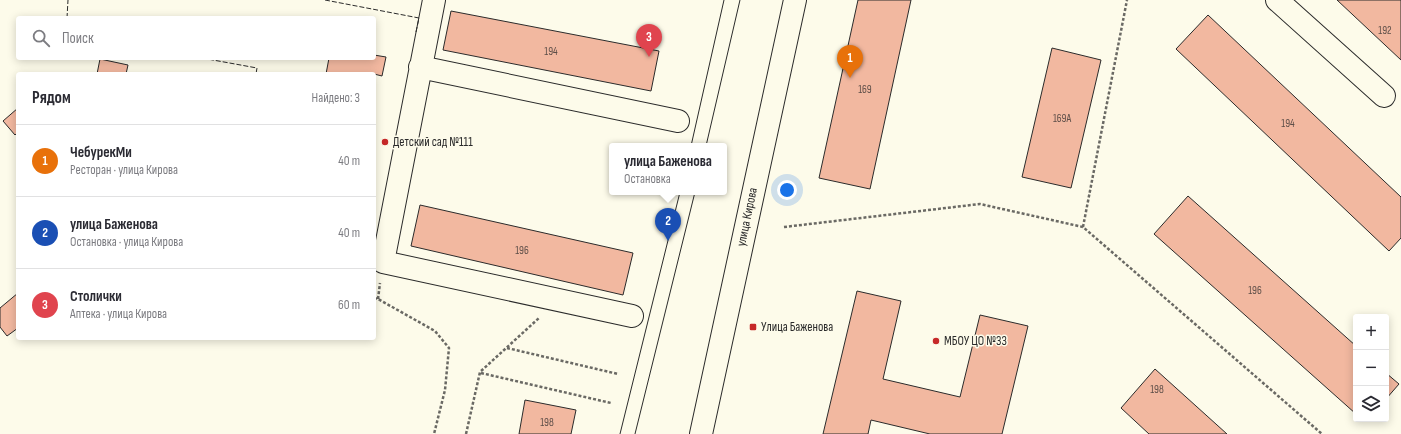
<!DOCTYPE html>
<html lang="ru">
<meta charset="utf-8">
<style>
:root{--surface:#fff;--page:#f7f7f7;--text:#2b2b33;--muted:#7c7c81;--line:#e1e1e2;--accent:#c62828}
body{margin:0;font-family:"Sofia Sans Condensed",sans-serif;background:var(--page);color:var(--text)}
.controls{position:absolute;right:12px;bottom:12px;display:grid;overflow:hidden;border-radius:4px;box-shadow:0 2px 10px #0003}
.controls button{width:36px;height:36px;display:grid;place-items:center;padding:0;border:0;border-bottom:1px solid var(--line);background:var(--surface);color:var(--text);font:20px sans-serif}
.you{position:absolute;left:787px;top:190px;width:14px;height:14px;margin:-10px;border:3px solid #fff;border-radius:50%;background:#1a73e8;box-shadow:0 0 0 6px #1a73e833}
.badge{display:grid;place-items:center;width:26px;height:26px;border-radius:50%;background:var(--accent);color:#fff;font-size:13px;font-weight:700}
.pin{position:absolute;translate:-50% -33px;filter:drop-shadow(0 1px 2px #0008)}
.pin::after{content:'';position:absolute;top:21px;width:14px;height:12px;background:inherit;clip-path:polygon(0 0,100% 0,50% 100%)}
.popup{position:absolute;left:609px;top:143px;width:118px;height:52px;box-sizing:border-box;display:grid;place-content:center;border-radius:4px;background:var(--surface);filter:drop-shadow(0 1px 3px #0005);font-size:13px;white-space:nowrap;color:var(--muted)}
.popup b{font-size:15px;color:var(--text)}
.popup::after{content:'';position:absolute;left:50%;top:100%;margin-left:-8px;border:8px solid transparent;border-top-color:var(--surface)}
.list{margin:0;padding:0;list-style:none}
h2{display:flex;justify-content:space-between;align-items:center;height:52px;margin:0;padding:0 16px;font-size:17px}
h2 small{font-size:13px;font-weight:400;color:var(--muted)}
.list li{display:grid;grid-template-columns:26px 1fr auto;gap:12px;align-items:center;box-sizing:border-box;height:72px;padding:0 16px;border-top:1px solid var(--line)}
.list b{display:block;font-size:15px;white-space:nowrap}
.list p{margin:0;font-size:13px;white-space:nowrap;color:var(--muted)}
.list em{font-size:13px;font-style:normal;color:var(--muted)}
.icon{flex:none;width:22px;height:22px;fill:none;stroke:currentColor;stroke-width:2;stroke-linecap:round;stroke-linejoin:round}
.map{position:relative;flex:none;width:1401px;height:434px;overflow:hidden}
.search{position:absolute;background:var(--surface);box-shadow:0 2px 10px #0003;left:16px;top:16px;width:360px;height:44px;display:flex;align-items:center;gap:10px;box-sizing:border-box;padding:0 14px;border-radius:4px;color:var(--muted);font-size:15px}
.panel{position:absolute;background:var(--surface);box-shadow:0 2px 10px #0003;left:16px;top:72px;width:360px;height:268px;border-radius:4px}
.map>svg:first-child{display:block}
</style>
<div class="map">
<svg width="1401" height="434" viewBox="0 0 1401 434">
<rect width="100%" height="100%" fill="#fdfbea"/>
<!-- building -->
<path fill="#f2b8a0" stroke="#2b2b2b" d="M858 0H911L870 189 819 178Z
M1337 0H1401V60Z
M451 11 659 51 651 91 443 50Z
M1208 15 1401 197V238L1389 251 1176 49Z
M1052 48 1101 60 1071 188 1022 177Z
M374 55 386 57 382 76 374 74H326L329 58H374Z
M100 59 128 65 126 74H97Z
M18 108V132L15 135 3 121Z
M1188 196 1356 346V414L1154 234Z
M420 205 633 253 623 295 411 246Z
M857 291 901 301 883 379 960 397 980 315 1028 326 1002 434H930L871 420 868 434H823Z
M18 293V328L7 336 0 327V308Z
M1155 369 1227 434H1149L1121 408Z
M1386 373 1399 384 1386 399Z
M525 400 576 410 571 434H519Z"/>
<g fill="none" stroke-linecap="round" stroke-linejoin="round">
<defs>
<path id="minor" d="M434 0 383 262 632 316
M1277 0 1384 96
M420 67 678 121
M701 434 795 0"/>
</defs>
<!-- minor casing -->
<use href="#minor" stroke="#2b2b2b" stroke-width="24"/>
<!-- path -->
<path stroke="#6a6964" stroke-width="2.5" stroke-dasharray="3 2" stroke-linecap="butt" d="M784 227 980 204 1083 227 1322 434
M1083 227 1127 0
M374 298 378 299 435 331 449 348 445 390 434 434
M378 299 380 283
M507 348 618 374
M481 373 611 403
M466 434 480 372 539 318"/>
<!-- minor -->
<use href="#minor" stroke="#fdfbea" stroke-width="22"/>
<!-- tram -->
<path stroke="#2b2b2b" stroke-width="1" d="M691 146 724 0
M706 146 740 0
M620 434 680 192
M635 434 695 192"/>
<!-- fence -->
<path stroke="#2b2b2b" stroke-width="1" stroke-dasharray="5 2" stroke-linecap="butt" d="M325 0 419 18 416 32
M67 18 68 0
M202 58 257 68 256 74"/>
</g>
<!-- markers -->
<g fill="#c62828" stroke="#fdfbea" stroke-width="1.5">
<circle cx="385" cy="142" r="4"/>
<rect x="749" y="323" width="8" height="8" rx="2"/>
<circle cx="936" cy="341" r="4"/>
</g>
<g text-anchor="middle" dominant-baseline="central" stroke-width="3" stroke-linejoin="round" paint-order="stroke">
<!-- number labels -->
<g font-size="11" fill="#5d4e48">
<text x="1385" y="30">192</text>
<text x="551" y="51">194</text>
<text x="865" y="89">169</text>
<text x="1062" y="118">169А</text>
<text x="1288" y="123">194</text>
<text x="522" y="250">196</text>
<text x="1255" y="290">196</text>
<text x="1157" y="389">198</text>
<text x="547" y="422">198</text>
</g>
<!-- poi labels -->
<g font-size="13" fill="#2b2b2b" stroke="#fdfbea" text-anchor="start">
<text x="393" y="142">Детский сад №111</text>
<text x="761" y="327">Улица Баженова</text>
<text x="944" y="341">МБОУ ЦО №33</text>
</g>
<!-- street labels -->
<g font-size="13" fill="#2b2b2b" stroke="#fdfbea">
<text transform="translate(747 217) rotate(-78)">улица Кирова</text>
</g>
</g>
</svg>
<div class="controls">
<button>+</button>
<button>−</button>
<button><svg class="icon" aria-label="layers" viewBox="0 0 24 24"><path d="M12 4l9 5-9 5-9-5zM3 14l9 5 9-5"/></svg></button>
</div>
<div class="you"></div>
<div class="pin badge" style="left:850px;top:78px;background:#e8710a">1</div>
<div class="pin badge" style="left:668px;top:241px;background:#1a4fb4">2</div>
<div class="popup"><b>улица Баженова</b>Остановка</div>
<div class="pin badge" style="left:649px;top:57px;background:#e0444e">3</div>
<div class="search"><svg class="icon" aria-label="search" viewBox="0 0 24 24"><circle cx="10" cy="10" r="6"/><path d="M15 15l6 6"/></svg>Поиск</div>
<section class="panel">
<h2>Рядом<small>Найдено: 3</small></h2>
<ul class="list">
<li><span class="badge" style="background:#e8710a">1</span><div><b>ЧебурекМи</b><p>Ресторан · улица Кирова</p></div><em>40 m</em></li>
<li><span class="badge" style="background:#1a4fb4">2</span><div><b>улица Баженова</b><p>Остановка · улица Кирова</p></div><em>40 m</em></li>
<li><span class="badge" style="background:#e0444e">3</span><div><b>Столички</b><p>Аптека · улица Кирова</p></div><em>60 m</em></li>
</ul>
</section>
</div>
